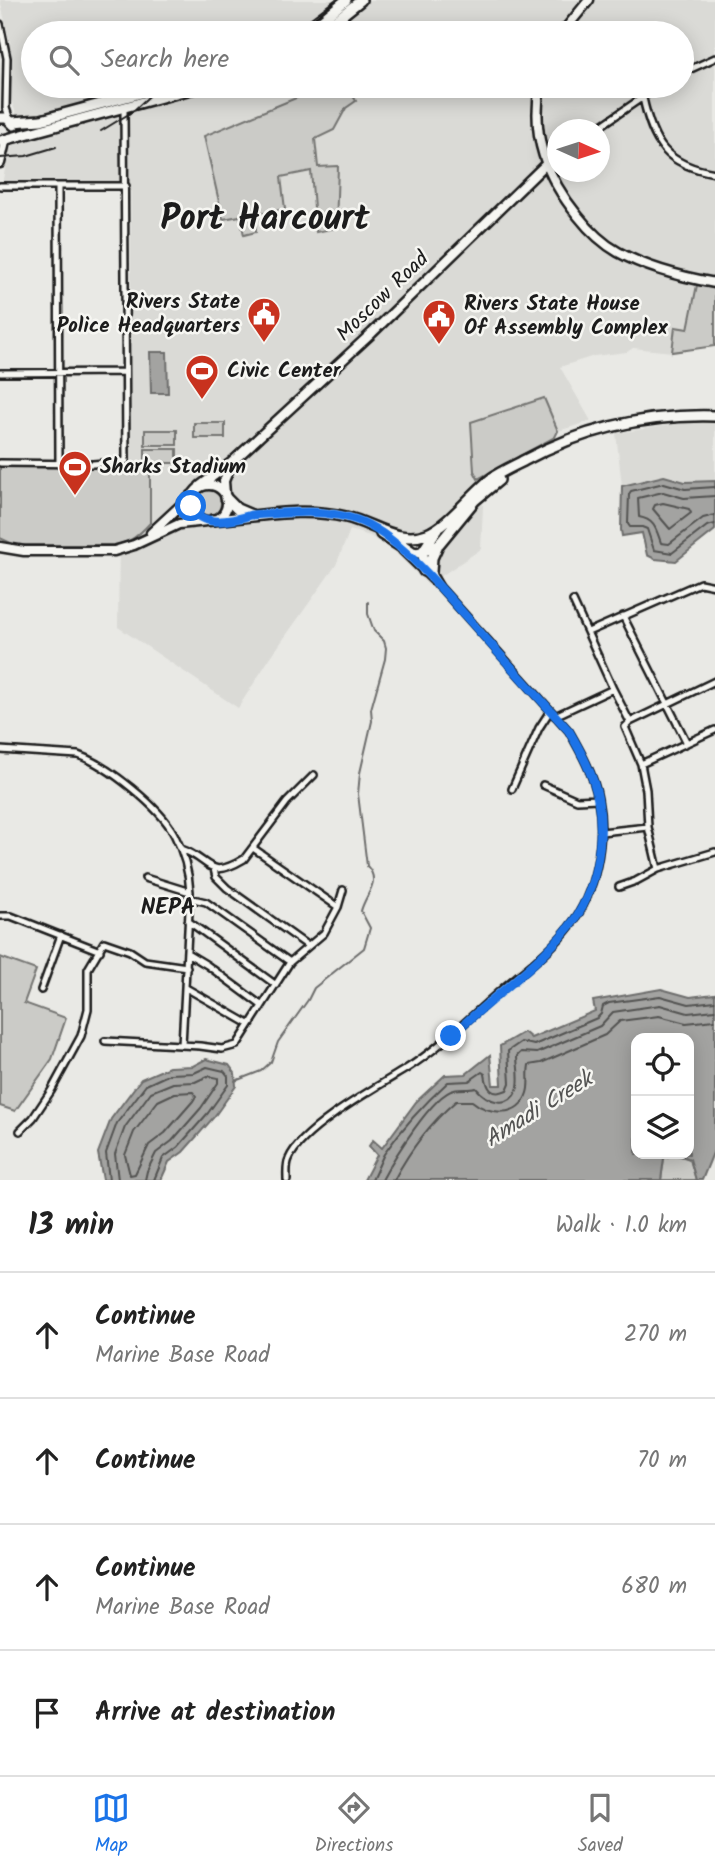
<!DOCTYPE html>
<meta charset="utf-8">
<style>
:root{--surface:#fff;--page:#f6f6f6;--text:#222;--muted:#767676;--line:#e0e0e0;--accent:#1a73e8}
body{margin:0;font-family:Kalam,sans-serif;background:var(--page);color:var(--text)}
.controls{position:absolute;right:21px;bottom:21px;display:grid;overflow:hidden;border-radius:14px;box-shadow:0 4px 18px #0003}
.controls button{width:63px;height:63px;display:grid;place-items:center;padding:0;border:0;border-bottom:2px solid var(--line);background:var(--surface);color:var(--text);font:35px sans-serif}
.compass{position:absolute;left:547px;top:119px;width:63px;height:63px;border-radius:50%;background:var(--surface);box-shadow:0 4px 18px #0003;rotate:93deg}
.stop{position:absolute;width:21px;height:21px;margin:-16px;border:5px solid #1a73e8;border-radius:50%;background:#fff}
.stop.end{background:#1a73e8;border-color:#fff;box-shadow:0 2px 7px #0008}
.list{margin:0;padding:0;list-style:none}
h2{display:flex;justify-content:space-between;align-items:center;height:91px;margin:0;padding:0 28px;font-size:30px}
h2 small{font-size:23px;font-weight:400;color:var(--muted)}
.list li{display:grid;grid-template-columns:46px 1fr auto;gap:21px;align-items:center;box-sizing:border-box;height:126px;padding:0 28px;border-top:2px solid var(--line)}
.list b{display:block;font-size:26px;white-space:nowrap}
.list p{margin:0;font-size:23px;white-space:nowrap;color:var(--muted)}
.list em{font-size:23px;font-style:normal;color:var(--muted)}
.icon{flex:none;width:38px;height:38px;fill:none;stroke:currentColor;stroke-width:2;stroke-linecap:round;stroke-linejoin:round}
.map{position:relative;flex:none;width:715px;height:1180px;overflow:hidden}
.search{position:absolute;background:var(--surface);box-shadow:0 4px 18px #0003;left:21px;right:21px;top:21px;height:77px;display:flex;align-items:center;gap:18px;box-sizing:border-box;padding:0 24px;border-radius:38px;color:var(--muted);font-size:26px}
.sheet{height:595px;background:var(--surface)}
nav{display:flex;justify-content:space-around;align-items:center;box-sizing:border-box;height:98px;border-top:2px solid var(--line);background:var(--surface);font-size:19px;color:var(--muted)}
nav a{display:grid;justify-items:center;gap:4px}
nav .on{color:var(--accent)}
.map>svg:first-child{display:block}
</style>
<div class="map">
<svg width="715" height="1180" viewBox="0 0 715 1180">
<rect width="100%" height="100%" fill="#e9e9e5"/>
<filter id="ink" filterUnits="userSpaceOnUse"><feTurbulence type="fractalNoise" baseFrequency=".0143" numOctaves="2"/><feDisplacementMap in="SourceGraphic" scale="14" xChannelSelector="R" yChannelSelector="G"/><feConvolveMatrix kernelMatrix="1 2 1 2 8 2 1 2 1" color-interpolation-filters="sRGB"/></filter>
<g filter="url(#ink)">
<!-- built -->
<path fill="#dadad6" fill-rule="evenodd" d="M0 0H715V346L672 352 633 348 627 352 594 356 560 367 591 421 558 431 555 437 478 479 483 506 481 549 428 585 393 550 370 536 350 530 336 565 270 658 238 708 118 627 119 544 125 543 150 470H131V183L65 185H9L4 183 3 179 9 150 18 141 19 131 16 113 11 100 10 43ZM33 33H682V86H33ZM558 130H600V172H558Z
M704 420 715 422V481L685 482 664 476 622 486 616 433Z"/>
<!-- green -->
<path fill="#cbcbc7" stroke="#747472" stroke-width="2" d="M325 86H347L356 101 346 108 334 130 315 139 318 167 338 166 336 228 316 232 311 171 281 177 285 209 255 215 256 232 244 235 240 216 223 219 204 136Z
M697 285 715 288V346L672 352 675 327 688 329Z
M544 398 558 431 555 437 478 479 474 471 471 422Z
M194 423H225V438H194Z
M145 430H177V445H145Z
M145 449H177V463H145Z
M131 466 132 470H150V523C139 535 130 543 114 545H15L0 538V467Z
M195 503a13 13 0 1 1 26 0a13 13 0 1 1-26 0Z
M0 957 36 970 24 1003 66 1018 52 1059 15 1111 0 1106Z
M674 1154 690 1159 696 1180H661L664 1158Z"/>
<!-- water -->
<path fill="#a3a3a1" stroke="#6d6d6c" stroke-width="2" d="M150 352H167L168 393H151Z
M664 476 685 482 715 481V530L676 561 655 559 647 555 642 533 622 536 621 530 622 486Z
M661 989 690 997 715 994V1148L702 1180H696L690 1159 678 1154H689V1038H636V1154H674L664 1158 661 1180H364L377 1155 369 1146 373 1140 382 1148 416 1102 445 1075 466 1074 490 1055 493 1085H502L500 1046 524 1032 531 1038 595 1011 593 1001Z
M206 1059 229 1065 235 1073 236 1086 214 1117 183 1152 169 1162 161 1180H103L98 1153 111 1119 141 1079 169 1067 193 1066Z"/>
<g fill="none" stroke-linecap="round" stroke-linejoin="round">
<!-- shore -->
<path stroke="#525251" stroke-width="2" d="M715 487 685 489 664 483 631 491 629 494 628 524 630 527H642L647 529 654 550 672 553 707 526 715 524
M715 496 684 498 663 492 638 498 639 517C655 520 656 529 661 543L669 544 703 518 715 515
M663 503 689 509 691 513 670 529 653 509 655 505Z
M193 1092 196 1096 193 1101 165 1133 149 1145 135 1174 130 1175 125 1155 134 1132 158 1101 175 1093Z
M109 1180 106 1153 117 1123 146 1085 170 1074 194 1073 207 1067 224 1071 228 1076V1085L208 1113 178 1147 163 1158 154 1180
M118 1180 115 1154 125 1127 151 1092 173 1083 195 1082 208 1076 218 1078V1083L201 1108 172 1141 156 1153 147 1171 145 1180
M372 1180C376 1172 380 1162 384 1154 402 1128 424 1104 448 1082L469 1081 482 1072 485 1074C487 1088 491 1097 507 1090L510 1083 508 1051 521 1042 534 1045 597 1018 601 1014 603 1006 609 1003 660 996 689 1004 715 1001
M382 1180C392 1161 433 1094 454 1090 462 1088 469 1090 476 1088 486 1100 508 1111 517 1090 521 1081 517 1066 517 1056L521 1052 537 1053 600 1026 613 1012 660 1005 688 1013 715 1010
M394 1180C410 1150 430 1123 456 1101H472C488 1115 519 1118 527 1093 530 1084 527 1074 529 1065L541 1063 605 1035 620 1021 659 1016 686 1023 715 1020"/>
<!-- stream -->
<path stroke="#6d6d6c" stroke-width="2" d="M235 1081 261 1071 271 1062 278 1042 308 1000 314 988 364 948 370 928 361 911C365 894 382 882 367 866L358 794 360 773 372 721 371 709 385 659 386 648 384 641 374 631 368 614V602"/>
<defs>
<path id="street" d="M0 24 7 58 6 108 9 117
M682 73 715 58
M643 98C653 144 666 165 715 173
M595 130 659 86
M545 165 558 155
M0 186H126
M58 188 59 463
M0 373 125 372
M0 463 93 464 126 461 124 107
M395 537 412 549
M402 551 435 583
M573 601 613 689
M623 616 687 743
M588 632 700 583 715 586
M555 716 613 689 630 722 715 681
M630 722 625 727 641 764 715 730
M0 750 78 755C107 765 160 807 174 834 184 853 189 872 190 892L182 1045
M641 764 646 790 648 827
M543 785 577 800 598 799
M512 789 539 728 550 711
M601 832 648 827 658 869 715 852
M253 848 338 907
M181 849C212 860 207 881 244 859L287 802 314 775
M214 869 216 877 227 888 308 946
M145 878 190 892
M619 887 636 881 658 869
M189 898 206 902 290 962
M0 916H11L100 951
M188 921 276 985
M187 953 207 965 261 1005
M186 988 249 1024
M41 990 61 935
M105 1041 200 1046 222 1049 237 1045 290 962 324 933 338 907 343 890
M20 1131 33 1118 51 1091 81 1036 88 1009V969L104 942 130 951 145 961 187 967
M287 1180C287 1173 286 1165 289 1159 301 1129 378 1086 406 1069 441 1047 469 1018 500 991 523 971 551 951 570 926 596 893 606 840 598 799 594 775 581 752 569 731L440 587 430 570"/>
<path id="secondary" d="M562 33 589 0
M540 86C531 136 546 177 578 216 589 230 602 243 618 252 647 268 682 277 715 283
M0 163 5 142
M191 503a18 18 0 1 1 36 0a18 18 0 1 1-36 0Z
M200 486 231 463 372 333 545 165
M225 494 224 481 230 466
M151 533 192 495
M0 547 24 551H114L134 545 179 524 207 521"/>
<path id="primary" d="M306 33 346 0
M320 33 361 0
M0 118H7L14 125
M12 122 41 120 167 86
M0 141 202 86
M226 498 237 509 251 515
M213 520C258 517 301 506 346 517 373 523 398 545 427 534 448 526 472 493 492 478 502 471 514 466 525 460 585 428 647 414 715 416
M381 534 408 551 417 553 430 549 439 544 475 500 499 480
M424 571 423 551 436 531
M431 572 432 558 437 547"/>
</defs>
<!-- street casing -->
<use href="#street" stroke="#1c1c1c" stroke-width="10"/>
<!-- secondary casing -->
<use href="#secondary" stroke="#1c1c1c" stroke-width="13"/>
<!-- primary casing -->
<use href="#primary" stroke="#1c1c1c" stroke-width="14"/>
<!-- street -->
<use href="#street" stroke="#f6f6f2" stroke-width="5"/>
<!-- secondary -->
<use href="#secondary" stroke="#f6f6f2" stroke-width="8"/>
<!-- primary -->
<use href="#primary" stroke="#f6f6f2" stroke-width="9"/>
<!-- rail -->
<path stroke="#1c1c1c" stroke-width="2" d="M291 33 335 0
M101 131 132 112 160 86
M0 158 26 156 56 147"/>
</g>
</g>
<g fill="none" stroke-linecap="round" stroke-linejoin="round" filter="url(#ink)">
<!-- route -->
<path stroke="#1a73e8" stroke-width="9" d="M191 506C200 528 232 521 251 515 286 513 322 508 357 520 398 534 450 599 479 631 509 665 539 698 569 731 581 752 594 775 598 800 605 841 596 894 569 927 536 967 489 1000 451 1036"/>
</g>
<!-- icons -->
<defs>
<symbol id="civic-pin" viewBox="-11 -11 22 30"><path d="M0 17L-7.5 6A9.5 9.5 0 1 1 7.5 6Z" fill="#c8321e" stroke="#f6f6f2"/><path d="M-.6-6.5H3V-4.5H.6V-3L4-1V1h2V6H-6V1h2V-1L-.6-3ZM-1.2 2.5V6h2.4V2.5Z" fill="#fff"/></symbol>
<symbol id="stadium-pin" viewBox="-11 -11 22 30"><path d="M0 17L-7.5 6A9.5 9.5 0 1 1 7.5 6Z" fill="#c8321e" stroke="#f6f6f2"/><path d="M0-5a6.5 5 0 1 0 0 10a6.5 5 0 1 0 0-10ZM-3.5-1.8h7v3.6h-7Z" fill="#fff"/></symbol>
</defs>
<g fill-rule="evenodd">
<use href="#civic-pin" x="245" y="295" width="38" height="52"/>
<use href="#civic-pin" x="420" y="297" width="38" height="52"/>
<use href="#stadium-pin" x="183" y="352" width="38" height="52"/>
<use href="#stadium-pin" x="56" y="448" width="38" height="52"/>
</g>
<g text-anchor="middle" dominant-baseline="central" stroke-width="5" stroke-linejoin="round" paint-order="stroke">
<!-- street labels -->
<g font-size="21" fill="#1c1c1c" stroke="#f6f6f2">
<text transform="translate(383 297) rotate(-44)">Moscow Road</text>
</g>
<!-- poi labels -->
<g font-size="21" font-weight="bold" fill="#1c1c1c" stroke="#f6f6f2" text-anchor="start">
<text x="240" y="302" text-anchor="end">Rivers State<tspan x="240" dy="24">Police Headquarters</tspan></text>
<text x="464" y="304">Rivers State House<tspan x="464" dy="24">Of Assembly Complex</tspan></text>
<text x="227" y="371">Civic Center</text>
<text x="100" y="467">Sharks Stadium</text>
</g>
<!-- neighbourhood labels -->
<g font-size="23" font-weight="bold" fill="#1c1c1c" stroke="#f6f6f2">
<text x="168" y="908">NEPA</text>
</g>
<!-- water labels -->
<g font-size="23" font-style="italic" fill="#525251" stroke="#f6f6f2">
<text transform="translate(539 1110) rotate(-32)">Amadi Creek</text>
</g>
<!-- town labels -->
<g font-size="35" font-weight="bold" fill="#1c1c1c" stroke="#f6f6f2">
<text x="265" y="220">Port Harcourt</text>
</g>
</g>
</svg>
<div class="controls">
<button><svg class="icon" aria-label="locate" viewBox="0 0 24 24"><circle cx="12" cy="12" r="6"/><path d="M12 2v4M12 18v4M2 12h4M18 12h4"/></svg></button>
<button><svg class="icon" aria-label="layers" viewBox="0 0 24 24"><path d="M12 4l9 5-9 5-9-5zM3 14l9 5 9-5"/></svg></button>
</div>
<svg class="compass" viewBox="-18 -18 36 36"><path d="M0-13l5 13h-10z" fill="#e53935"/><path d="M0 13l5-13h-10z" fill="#767676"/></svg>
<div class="stop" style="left:191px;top:506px"></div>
<div class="stop end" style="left:451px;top:1036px"></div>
<div class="search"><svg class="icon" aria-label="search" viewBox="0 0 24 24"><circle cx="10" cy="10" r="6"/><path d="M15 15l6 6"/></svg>Search here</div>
</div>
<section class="sheet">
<h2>13 min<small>Walk · 1.0 km</small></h2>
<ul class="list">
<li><svg class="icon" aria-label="ahead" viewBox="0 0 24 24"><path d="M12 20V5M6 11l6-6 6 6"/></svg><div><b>Continue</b><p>Marine Base Road</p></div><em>270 m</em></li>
<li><svg class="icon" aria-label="ahead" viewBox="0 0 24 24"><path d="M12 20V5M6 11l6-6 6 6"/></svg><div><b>Continue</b></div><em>70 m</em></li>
<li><svg class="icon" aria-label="ahead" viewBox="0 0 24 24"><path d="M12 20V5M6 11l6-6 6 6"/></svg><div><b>Continue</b><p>Marine Base Road</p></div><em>680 m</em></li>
<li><svg class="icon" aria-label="arrive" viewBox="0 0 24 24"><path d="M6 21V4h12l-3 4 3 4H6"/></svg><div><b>Arrive at destination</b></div></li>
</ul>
</section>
<nav>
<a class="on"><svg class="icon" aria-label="map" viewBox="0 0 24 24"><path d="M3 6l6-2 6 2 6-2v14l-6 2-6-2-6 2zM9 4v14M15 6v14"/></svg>Map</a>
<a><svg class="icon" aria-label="directions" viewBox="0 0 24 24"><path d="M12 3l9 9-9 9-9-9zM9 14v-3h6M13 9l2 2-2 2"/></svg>Directions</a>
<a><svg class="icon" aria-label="saved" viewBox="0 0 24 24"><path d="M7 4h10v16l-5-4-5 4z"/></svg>Saved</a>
</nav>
